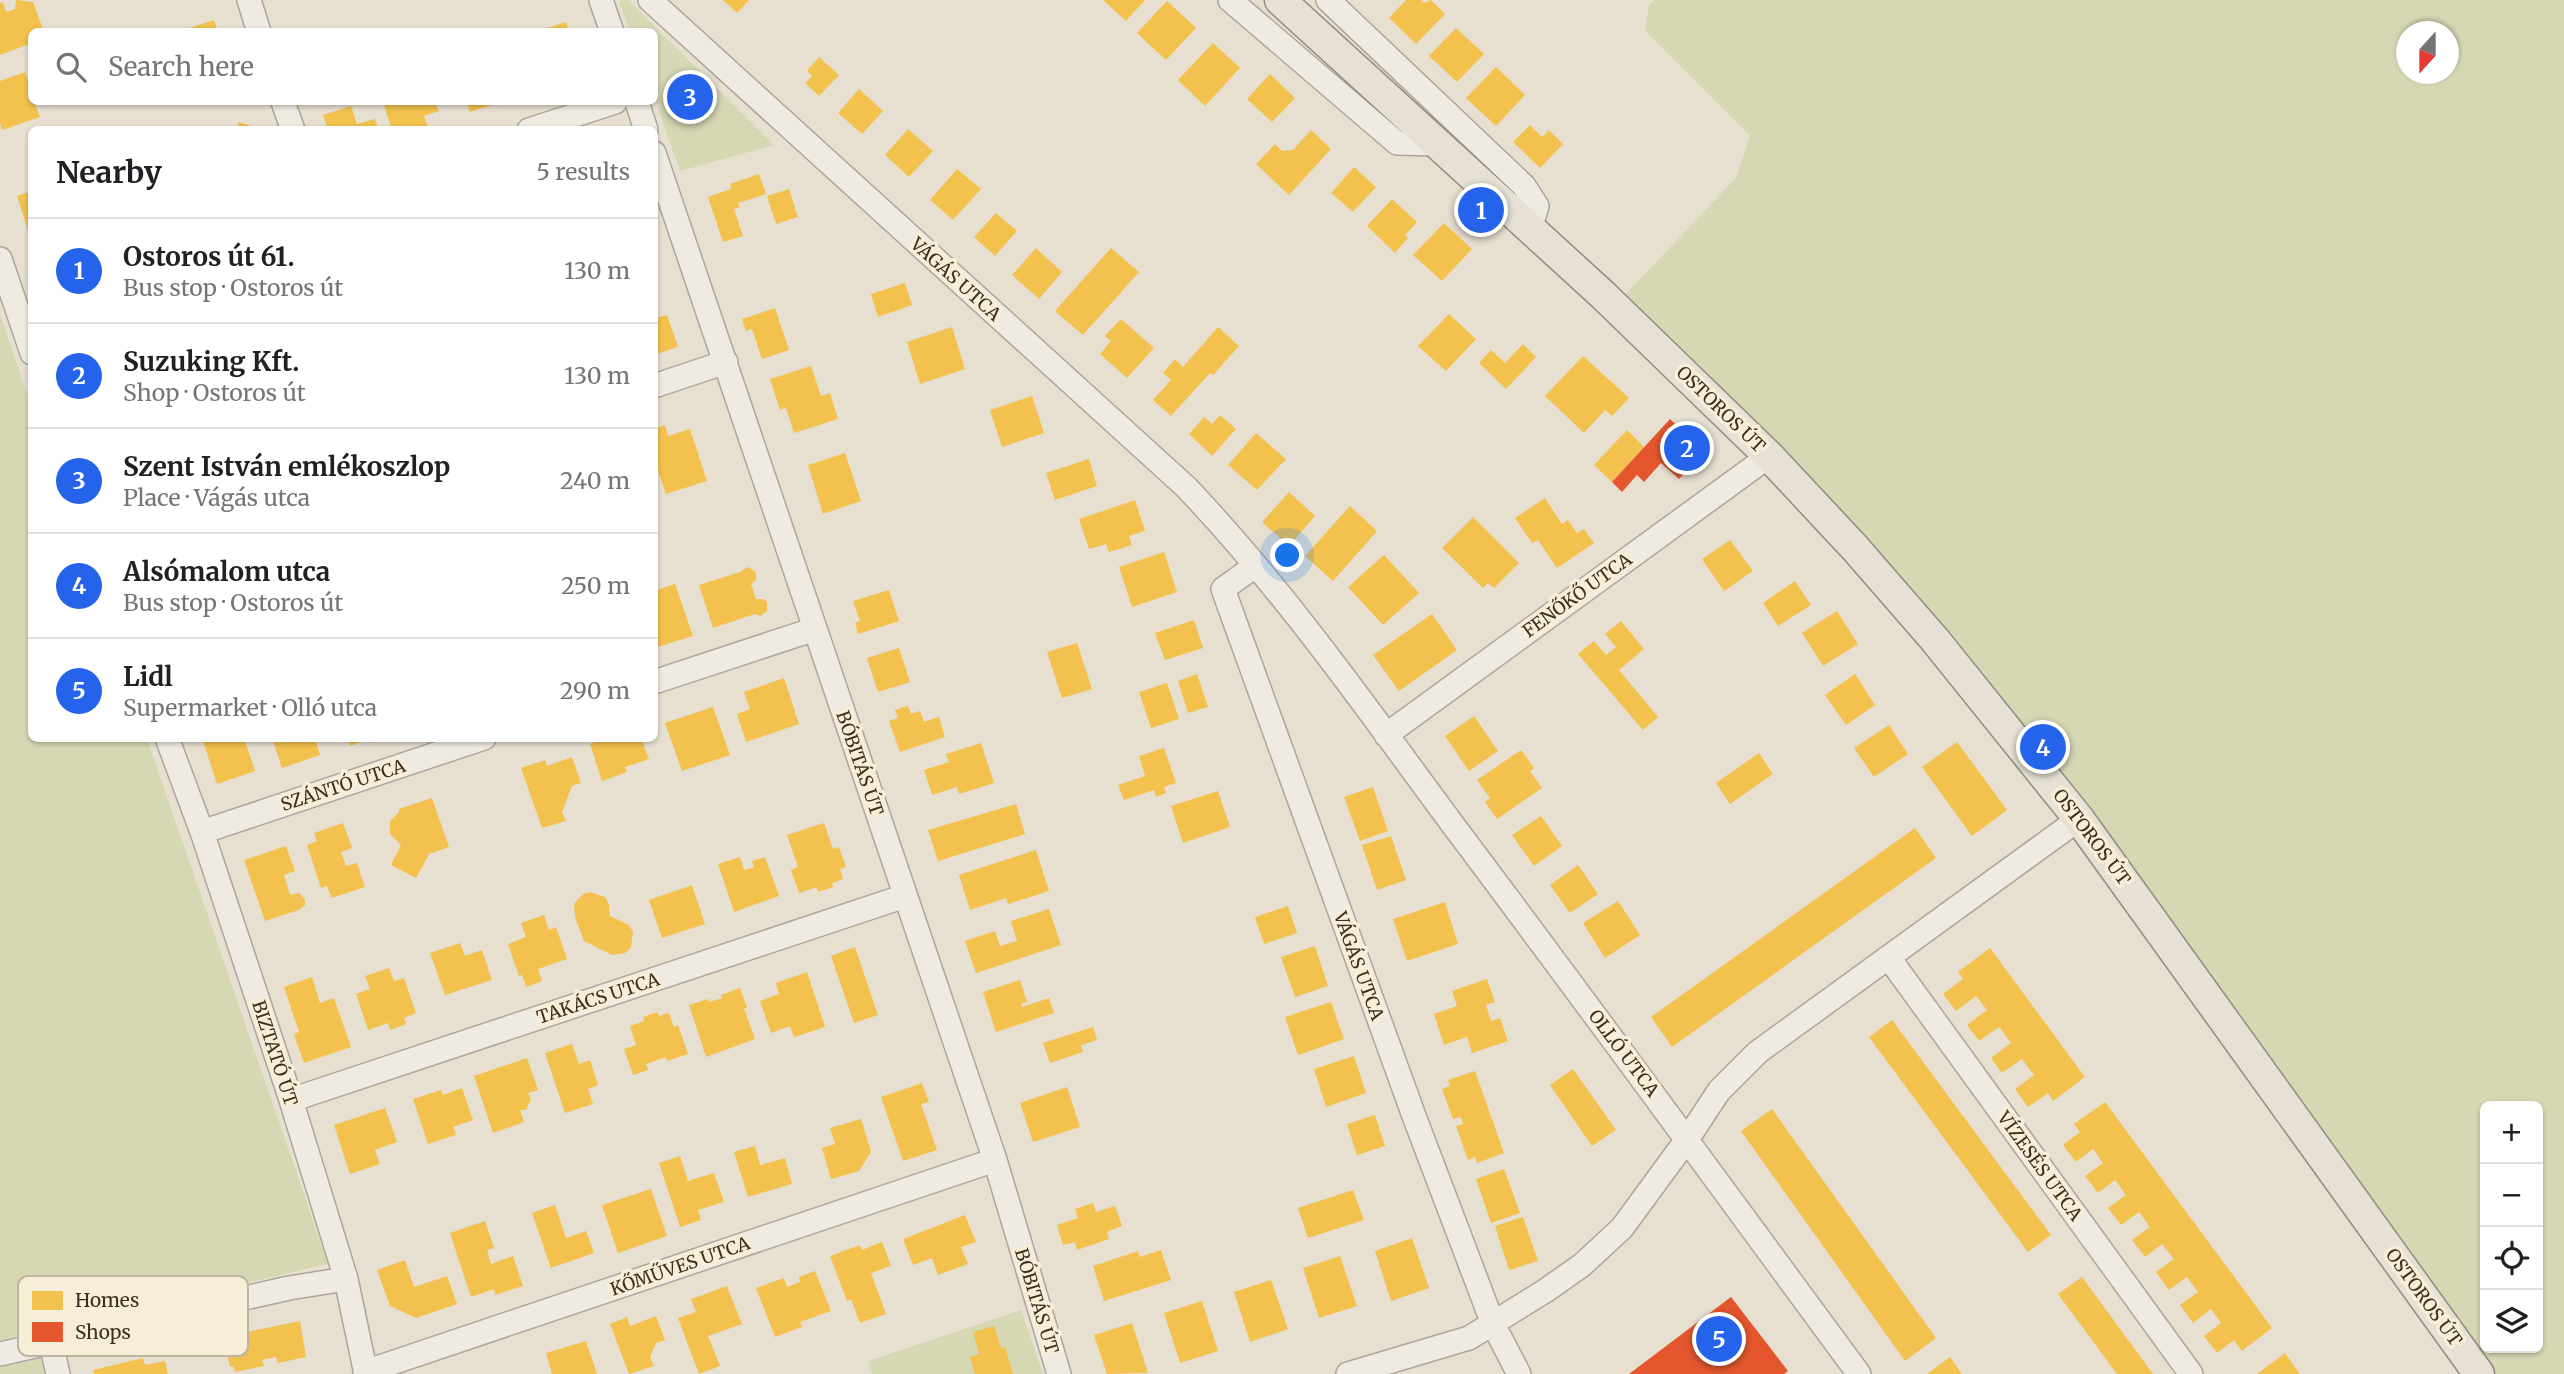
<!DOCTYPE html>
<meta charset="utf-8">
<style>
:root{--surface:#fff;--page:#f6f6f6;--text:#202124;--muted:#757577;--line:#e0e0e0;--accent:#2563eb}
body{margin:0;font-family:Merriweather,serif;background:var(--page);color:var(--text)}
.controls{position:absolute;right:21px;bottom:21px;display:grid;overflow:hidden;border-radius:10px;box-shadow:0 2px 5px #0004}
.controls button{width:63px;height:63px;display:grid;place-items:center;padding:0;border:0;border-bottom:2px solid var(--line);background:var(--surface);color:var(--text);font:35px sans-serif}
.compass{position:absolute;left:2396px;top:21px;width:63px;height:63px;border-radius:50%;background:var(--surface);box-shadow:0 2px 5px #0004;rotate:201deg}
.you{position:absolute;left:1288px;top:556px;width:24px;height:24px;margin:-18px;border:5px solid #fff;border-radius:50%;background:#1a73e8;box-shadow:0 0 0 10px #1a73e833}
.badge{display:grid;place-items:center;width:46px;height:46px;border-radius:50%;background:var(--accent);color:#fff;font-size:23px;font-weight:700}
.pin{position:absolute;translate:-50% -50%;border:4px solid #fff;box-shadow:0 2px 7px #0006}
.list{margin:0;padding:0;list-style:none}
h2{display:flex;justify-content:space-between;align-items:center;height:91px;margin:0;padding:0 28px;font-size:30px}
h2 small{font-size:23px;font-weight:400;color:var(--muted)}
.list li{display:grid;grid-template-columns:46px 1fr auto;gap:21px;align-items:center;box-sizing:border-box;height:105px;padding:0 28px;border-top:2px solid var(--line)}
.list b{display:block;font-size:26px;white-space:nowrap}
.list p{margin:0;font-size:23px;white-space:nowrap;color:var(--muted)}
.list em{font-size:23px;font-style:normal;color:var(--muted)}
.icon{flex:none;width:38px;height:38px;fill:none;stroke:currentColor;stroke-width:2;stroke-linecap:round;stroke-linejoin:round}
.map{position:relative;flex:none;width:2564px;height:1374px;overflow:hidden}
.search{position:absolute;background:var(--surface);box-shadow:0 2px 5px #0004;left:28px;top:28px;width:630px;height:77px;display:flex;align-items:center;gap:18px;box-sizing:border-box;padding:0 24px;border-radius:10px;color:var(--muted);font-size:26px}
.panel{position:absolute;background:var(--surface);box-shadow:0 2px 5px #0004;left:28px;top:126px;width:630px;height:616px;border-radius:10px}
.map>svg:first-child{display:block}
</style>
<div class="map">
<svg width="2564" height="1374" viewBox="0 0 2564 1374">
<rect width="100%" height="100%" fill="#e7e0d1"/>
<!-- green -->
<path fill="#d6d7b3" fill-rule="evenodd" d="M622 0H628L774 145 680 171 655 100 654 32 630 31 619 2Z
M1654 0H2564V1374H2491L2087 814 1620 300 1736 178 1750 136 1645 31 1649 5ZM2406 32H2448V74H2406ZM2485 1106H2538V1348H2485Z
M0 314 31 405 32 738 147 739 328 1264 0 1340Z
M1021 1310 1043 1374H872L868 1361Z
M43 1358 47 1374H0V1368Z"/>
<!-- homes -->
<path fill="#f2c14e" d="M16 0 33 2 44 32H32V43L0 55V3L3 2 6 12 15 9Z
M723 0H749L737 13Z
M1103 0H1145L1126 21Z
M1406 0H1421L1424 3 1431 0 1445 14 1416 44 1389 18Z
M1167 1 1196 28 1166 60 1137 33Z
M214 20 218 32H180V31Z
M566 22 569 32H538V31Z
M1456 28 1484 54 1457 82 1429 56Z
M1213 43 1240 68 1205 106 1178 80Z
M819 57 839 75 819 96 805 83 812 76 807 71Z
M1496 67 1525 95 1496 126 1466 98Z
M25 72 32 93V102H34L40 117 2 130 0 123V81Z
M1270 74 1295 98 1272 122 1247 99Z
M859 89 883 111 862 134 838 113Z
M383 102H435L439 111 424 116 429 130H392Z
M466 102H501L470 112Z
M351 106 357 124 375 119 379 130H328L323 115Z
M239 122 261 129V130H236Z
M1530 125 1542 137 1549 130 1563 144 1540 168 1513 142Z
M908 129 933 151 909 177 885 155Z
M1311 130 1331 149 1289 195 1256 164 1275 144 1282 151 1293 150Z
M1354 167 1376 187 1353 212 1331 193Z
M957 169 981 189 953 220 930 200Z
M759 174 766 194 738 203 740 207 734 209 743 236 723 242 708 197 731 189 730 184Z
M789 189 798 217 776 224 767 196Z
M32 191V239L31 240 17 196Z
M1392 199 1417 222 1405 235 1408 238 1395 253 1367 226Z
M996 213 1017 231 995 256 974 237Z
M1444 223 1472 249 1442 281 1413 255Z
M1036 248 1062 272 1039 299 1012 275Z
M1111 248 1139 272 1083 335 1055 311Z
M905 283 912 305 878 317 871 294Z
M775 308 789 350 762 359 752 329 746 331 742 319Z
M1449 314 1476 339 1446 371 1418 346Z
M667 315 678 347 654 355V319Z
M1121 319 1154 348 1127 378 1100 354 1111 341 1105 336Z
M952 327 965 369 920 384 907 342Z
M1218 327 1239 346 1213 375 1210 373 1171 416 1153 400 1171 380 1163 373 1175 359 1183 367Z
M1523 344 1536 357 1506 389 1479 363 1491 350 1505 363Z
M1583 356 1629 398 1612 416 1605 410 1584 433 1545 396Z
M811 366 821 396 830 393 838 419 794 433 786 408 780 410 770 379Z
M1032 396 1044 433 1002 447 990 410Z
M1220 415 1236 429 1212 456 1189 434 1204 417 1212 424Z
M665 425 668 436 690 429 707 481 666 494 654 459V429Z
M1627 430 1644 447 1612 482 1594 465Z
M1256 433 1286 459 1257 490 1228 465Z
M845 453 861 501 823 514 808 465Z
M1089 459 1097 486 1055 500 1046 473Z
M1289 492 1315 516 1289 546 1262 522Z
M1545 498 1562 524 1568 520 1577 533 1584 529 1594 543 1557 568 1538 540 1532 543 1515 518Z
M1135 500 1145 531 1129 536 1132 545 1109 552 1106 544 1089 549 1079 519Z
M1350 506 1377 531 1333 581 1305 556Z
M1473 517 1519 563 1494 588 1488 583 1483 588 1442 548Z
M1730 540 1753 571 1724 591 1702 559Z
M1164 552 1177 592 1132 607 1119 567Z
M1384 555 1419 593 1383 625 1348 587Z
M747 567 755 571 756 575V580L751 584 756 599H763L767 602V611L760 616 755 614 713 628 699 585 740 572Z
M1795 581 1811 605 1778 626 1763 603Z
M675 584 693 636 654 648V591Z
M889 590 899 621 858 634 855 623 860 621 853 601Z
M1837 611 1858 644 1823 666 1802 633Z
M1432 614 1457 650 1399 691 1373 655Z
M1194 620 1203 648 1165 660 1155 633Z
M1621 621 1644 649 1619 670 1658 717 1643 730 1578 654 1594 641 1606 655 1616 647 1605 634Z
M1077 643 1092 689 1062 698 1047 652Z
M899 648 910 682 878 692 867 658Z
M1197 674 1208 707 1188 713 1178 681Z
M1855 674 1875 705 1846 725 1825 695Z
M784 678 799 724 746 742 737 714 750 709 744 692Z
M1167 683 1179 719 1151 728 1139 692Z
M908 706 911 714 920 711 924 722 939 717 945 737 900 752 889 721 898 718 895 710Z
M713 707 730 755 682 771 665 723Z
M1474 716 1498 751 1469 771 1445 736Z
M1889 725 1908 754 1874 777 1854 748Z
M202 738H244L255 771 217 784Z
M272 738H315L320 755 282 768Z
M347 738H383L384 739 370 743 369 739 350 746Z
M607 738H641L649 759 625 767 627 772 602 781 590 744Z
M1957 742 2007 810 1972 836 1922 767Z
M981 743 994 783 959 794 957 787 932 795 924 770 949 762 946 754Z
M1164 748 1176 783 1164 787 1166 793 1156 797 1154 790 1124 800 1118 785 1145 776 1139 756Z
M1521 750 1534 768 1530 771 1542 788 1497 819 1485 802 1490 798 1477 780Z
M1759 753 1773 774 1730 804 1716 783Z
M572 757 581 783 572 786 562 812 566 821 542 828 521 768 545 760 547 766Z
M1373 787 1388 831 1360 841 1344 797Z
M1218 791 1230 827 1183 843 1171 806Z
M432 798 449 847 429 854 416 878 391 865 401 845 390 834V821L399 812V809Z
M1016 804 1025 834 938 861 928 830Z
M1541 816 1562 846 1534 866 1512 835Z
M343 823 352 848 341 852 346 866 357 863 365 887 332 898 327 886 321 888 307 845 317 841 314 833Z
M824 823 833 849 839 847 846 867 840 869 843 879 832 883 833 887 818 892 817 887 799 893 791 870 798 867 787 835Z
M1915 828 1936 858 1672 1047 1651 1017Z
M1391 836 1406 880 1377 890 1362 845Z
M286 846 295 871 284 875 290 895 299 893 305 900V905L299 910 265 921 244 860Z
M1036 850 1049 891 1008 904 1006 898 970 910 959 875Z
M740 857 744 870 754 867 752 861 765 857 779 896 734 912 718 864Z
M1578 865 1598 894 1570 913 1550 885Z
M692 885 705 924 662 938 649 900Z
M590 892 605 897 609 904 610 916 629 925 633 932 631 947 625 953 612 955 584 941 575 917 574 904 583 894Z
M1618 901 1640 935 1605 958 1583 923Z
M1445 902 1458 944 1407 961 1393 919Z
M1288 906 1297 933 1264 944 1255 917Z
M1049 909 1061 945 976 973 965 941 995 931 1000 946 1017 941 1011 921Z
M544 915 549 930 556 927 567 959 538 969 542 981 526 987 522 975 519 976 508 944 526 937 521 923Z
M460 943 465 956 482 950 492 980 445 995 430 953Z
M1315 946 1328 986 1295 997 1281 957Z
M855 947 878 1015 854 1023 831 956Z
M1990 948 2085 1077 2053 1101 2048 1093 2028 1107 2015 1089 2034 1075 2022 1059 2002 1073 1991 1058 2011 1043 1999 1027 1979 1041 1967 1025 1987 1010 1976 996 1956 1011 1943 994 1963 979 1958 972Z
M389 968 394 981 404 978 416 1013 404 1018 406 1024 390 1030 388 1023 368 1030 356 994 370 989 365 976Z
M807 972 825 1027 794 1037 790 1026 771 1033 760 1001 779 994 776 983Z
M312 977 320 1003 334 998 351 1047 304 1063 294 1034 299 1032 284 987Z
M1487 979 1495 1002 1486 1005 1491 1021 1500 1018 1508 1041 1472 1053 1467 1037 1444 1045 1434 1014 1457 1006 1452 991Z
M1020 980 1027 1002 1021 1004 1022 1007 1049 998 1054 1013 996 1032 983 992Z
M740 988 747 1008H744L755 1039 706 1057 689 1005 708 999 709 1002 722 998 721 995Z
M1331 1002 1344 1039 1298 1055 1285 1017Z
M657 1012 659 1016 669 1013 674 1027 678 1025 688 1054 667 1061 666 1057 646 1064 648 1070 633 1075 624 1049 636 1045 630 1026 644 1021 643 1017Z
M1892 1020 2051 1235 2028 1252 1869 1037Z
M1093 1027 1097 1040 1081 1045 1083 1052 1050 1063 1043 1043Z
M572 1044 579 1064 590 1060 598 1085 588 1089 593 1104 565 1113 545 1053Z
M1354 1056 1366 1093 1326 1107 1314 1069Z
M527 1058 538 1090 528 1093 531 1099 526 1110H520L524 1122 493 1133 474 1076Z
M1573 1069 1616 1130 1592 1146 1550 1085Z
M1475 1071 1504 1153 1477 1163 1475 1157 1468 1160 1456 1126 1463 1124 1461 1117 1453 1119 1442 1089 1450 1086 1448 1080Z
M922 1083 929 1102 921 1104 937 1150 903 1161 881 1097Z
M1067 1087 1080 1127 1033 1142 1020 1103Z
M462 1088 473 1120 453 1127 456 1135 428 1144 413 1099 441 1090 443 1095Z
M2105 1102 2272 1328 2242 1351 2234 1340 2217 1353 2204 1336 2221 1323 2211 1309 2193 1323 2180 1305 2198 1292 2187 1277 2169 1290 2156 1272 2174 1259 2162 1244 2145 1257 2132 1240 2150 1227 2139 1212 2121 1225 2108 1208 2126 1195 2115 1180 2098 1193 2085 1176 2103 1163 2093 1149 2076 1162 2063 1145 2080 1132 2074 1124Z
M385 1108 397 1142 375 1150 380 1164 350 1174 334 1125Z
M1772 1109 1936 1338 1905 1361 1741 1131Z
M1375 1115 1385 1146 1357 1155 1347 1124Z
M861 1119 871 1152 859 1171 831 1179 822 1148 835 1144 830 1128Z
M755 1146 760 1165 785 1158 792 1184 748 1197 734 1152Z
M680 1156 688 1181 714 1173 724 1202 698 1210 701 1220 680 1227 659 1163Z
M1504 1169 1520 1213 1491 1223 1476 1179Z
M651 1189 667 1236 618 1253 602 1205Z
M1353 1190 1364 1220 1308 1238 1298 1208Z
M1093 1203 1096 1212 1115 1206 1122 1226 1107 1232 1109 1239 1077 1250 1075 1242 1063 1245 1057 1225 1078 1218 1075 1209Z
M555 1205 566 1238 586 1231 594 1253 551 1268 532 1213Z
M965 1215 976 1242 961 1247 968 1264 938 1275 932 1258 913 1265 903 1239Z
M1523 1217 1538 1261 1509 1270 1495 1226Z
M485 1221 494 1248 487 1250 491 1264 513 1256 523 1286 495 1295 494 1289 471 1297 450 1233Z
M1412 1238 1429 1288 1391 1301 1375 1251Z
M882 1242 891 1266 871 1273 886 1314 860 1323 851 1299 847 1301 830 1256 860 1245 862 1250Z
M1161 1250 1171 1280 1104 1301 1093 1266 1138 1251 1140 1257Z
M1340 1256 1357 1306 1319 1318 1303 1268Z
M405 1260 414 1287 447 1276 457 1304 416 1318 390 1306 377 1270Z
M815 1271 831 1311 800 1322 802 1327 775 1337 756 1288 784 1278 787 1287 800 1282 799 1277Z
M2082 1277 2153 1374H2117L2058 1294Z
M1271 1280 1288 1329 1250 1342 1234 1292Z
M727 1286 742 1324 708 1336 720 1366 699 1374 678 1318 696 1312 691 1299Z
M1202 1301 1218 1351 1180 1363 1164 1313Z
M656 1316 665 1340 656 1343 650 1357 654 1366 629 1374 610 1324 627 1317 630 1326Z
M300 1321 306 1357 278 1363 276 1357 262 1360 264 1366 235 1372 233 1366 230 1367 223 1337Z
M1132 1323 1148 1373 1107 1374 1094 1335Z
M994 1326 1001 1348 1005 1347 1013 1374H975L970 1357 979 1354 973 1332Z
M586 1341 597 1374H552L546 1353Z
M2285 1353 2300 1374H2257Z
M1950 1357 1962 1374H1927Z
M143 1358 145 1365 165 1361 168 1374H94L93 1370Z"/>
<!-- shops -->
<path fill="#e4572e" d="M1670 419 1704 451 1679 479 1661 463 1644 482 1637 475 1622 492 1612 482Z
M1731 1297 1788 1371 1784 1374H1629Z"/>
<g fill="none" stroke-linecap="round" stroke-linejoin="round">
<defs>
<path id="minor" d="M249 0 259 32
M601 0 612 32
M650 0 1186 487C1285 591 1368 710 1453 825 1590 1007 1724 1191 1859 1374
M1230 0 1397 143 1435 144
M1328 0 1524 186 1537 206 1530 229
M283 102 293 130
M637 102 646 130
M529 130 615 102
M654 153 995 1160 1059 1374
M0 259 32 353
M654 386 726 362
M1255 566 1223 589 1414 1116 1493 1324 1519 1374
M654 682 815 629
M1386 735 1769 456
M167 738 202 832 291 1100 346 1279 366 1374
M202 832 484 738
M1889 958 2191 1374
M291 1100 905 896
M51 1342 58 1374
M0 1354 289 1288 346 1279
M365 1372 995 1160
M1348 1374 1469 1338 1545 1291 1582 1265 1622 1228 1688 1138 1719 1091 1758 1052 2079 819"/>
<path id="major" d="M1280 0 1603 295 1769 456 1855 548 1935 640 2079 819 2479 1374"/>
</defs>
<!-- minor casing -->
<use href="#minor" stroke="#ada599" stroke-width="26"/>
<!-- major casing -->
<use href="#major" stroke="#928b80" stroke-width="33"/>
<!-- minor -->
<use href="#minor" stroke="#efebe3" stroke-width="23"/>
<!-- major -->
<use href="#major" stroke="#e6e1d4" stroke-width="30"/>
</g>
<g text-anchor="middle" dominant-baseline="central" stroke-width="7" stroke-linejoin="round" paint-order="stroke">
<!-- street labels -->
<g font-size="18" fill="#3d2e20" stroke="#f7eed8">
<text transform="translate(956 279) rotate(42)">VÁGÁS UTCA</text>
<text transform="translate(1721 409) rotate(44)">OSTOROS ÚT</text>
<text transform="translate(1577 595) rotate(-36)">FENŐKŐ UTCA</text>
<text transform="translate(860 763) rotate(71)">BÓBITÁS ÚT</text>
<text transform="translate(343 785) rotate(-18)">SZÁNTÓ UTCA</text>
<text transform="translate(2092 837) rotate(53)">OSTOROS ÚT</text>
<text transform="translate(1359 966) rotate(70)">VÁGÁS UTCA</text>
<text transform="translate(598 998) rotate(-18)">TAKÁCS UTCA</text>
<text transform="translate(275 1053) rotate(72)">BIZTATÓ ÚT</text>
<text transform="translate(1624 1053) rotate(53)">OLLÓ UTCA</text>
<text transform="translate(2040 1166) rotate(54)">VÍZESÉS UTCA</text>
<text transform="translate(680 1266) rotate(-19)">KŐMŰVES UTCA</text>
<text transform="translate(2424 1297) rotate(54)">OSTOROS ÚT</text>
<text transform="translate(1037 1301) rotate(73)">BÓBITÁS ÚT</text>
</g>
</g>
<!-- legend -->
<rect x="18" y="1276" width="230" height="80" rx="10" fill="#f7eed8" stroke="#bfb4a1" stroke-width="2"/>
<rect x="32" y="1291" width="31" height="19" fill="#f2c14e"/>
<rect x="32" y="1322" width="31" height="20" fill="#e4572e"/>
<g font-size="19" fill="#3d2e20">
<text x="75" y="1307">Homes</text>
<text x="75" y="1339">Shops</text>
</g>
</svg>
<div class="controls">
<button>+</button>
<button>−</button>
<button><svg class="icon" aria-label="locate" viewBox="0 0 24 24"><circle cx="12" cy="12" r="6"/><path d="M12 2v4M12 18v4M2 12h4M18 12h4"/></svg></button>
<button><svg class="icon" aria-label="layers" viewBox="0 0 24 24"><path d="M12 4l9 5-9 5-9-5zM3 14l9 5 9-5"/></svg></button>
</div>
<svg class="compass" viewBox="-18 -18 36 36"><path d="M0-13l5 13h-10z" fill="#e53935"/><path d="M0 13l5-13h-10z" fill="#757577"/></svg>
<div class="you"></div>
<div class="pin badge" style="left:1481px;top:210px">1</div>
<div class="pin badge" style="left:1687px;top:448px">2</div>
<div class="pin badge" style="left:690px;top:97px">3</div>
<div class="pin badge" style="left:2043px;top:747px">4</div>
<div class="pin badge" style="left:1719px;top:1339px">5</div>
<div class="search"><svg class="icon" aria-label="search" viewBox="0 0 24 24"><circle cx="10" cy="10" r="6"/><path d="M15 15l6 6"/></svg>Search here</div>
<section class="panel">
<h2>Nearby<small>5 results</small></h2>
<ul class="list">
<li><span class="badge">1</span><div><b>Ostoros út 61.</b><p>Bus stop · Ostoros út</p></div><em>130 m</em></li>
<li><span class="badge">2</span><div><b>Suzuking Kft.</b><p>Shop · Ostoros út</p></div><em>130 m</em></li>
<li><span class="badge">3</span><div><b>Szent István emlékoszlop</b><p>Place · Vágás utca</p></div><em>240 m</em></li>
<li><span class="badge">4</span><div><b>Alsómalom utca</b><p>Bus stop · Ostoros út</p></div><em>250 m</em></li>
<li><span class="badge">5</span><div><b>Lidl</b><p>Supermarket · Olló utca</p></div><em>290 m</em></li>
</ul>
</section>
</div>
